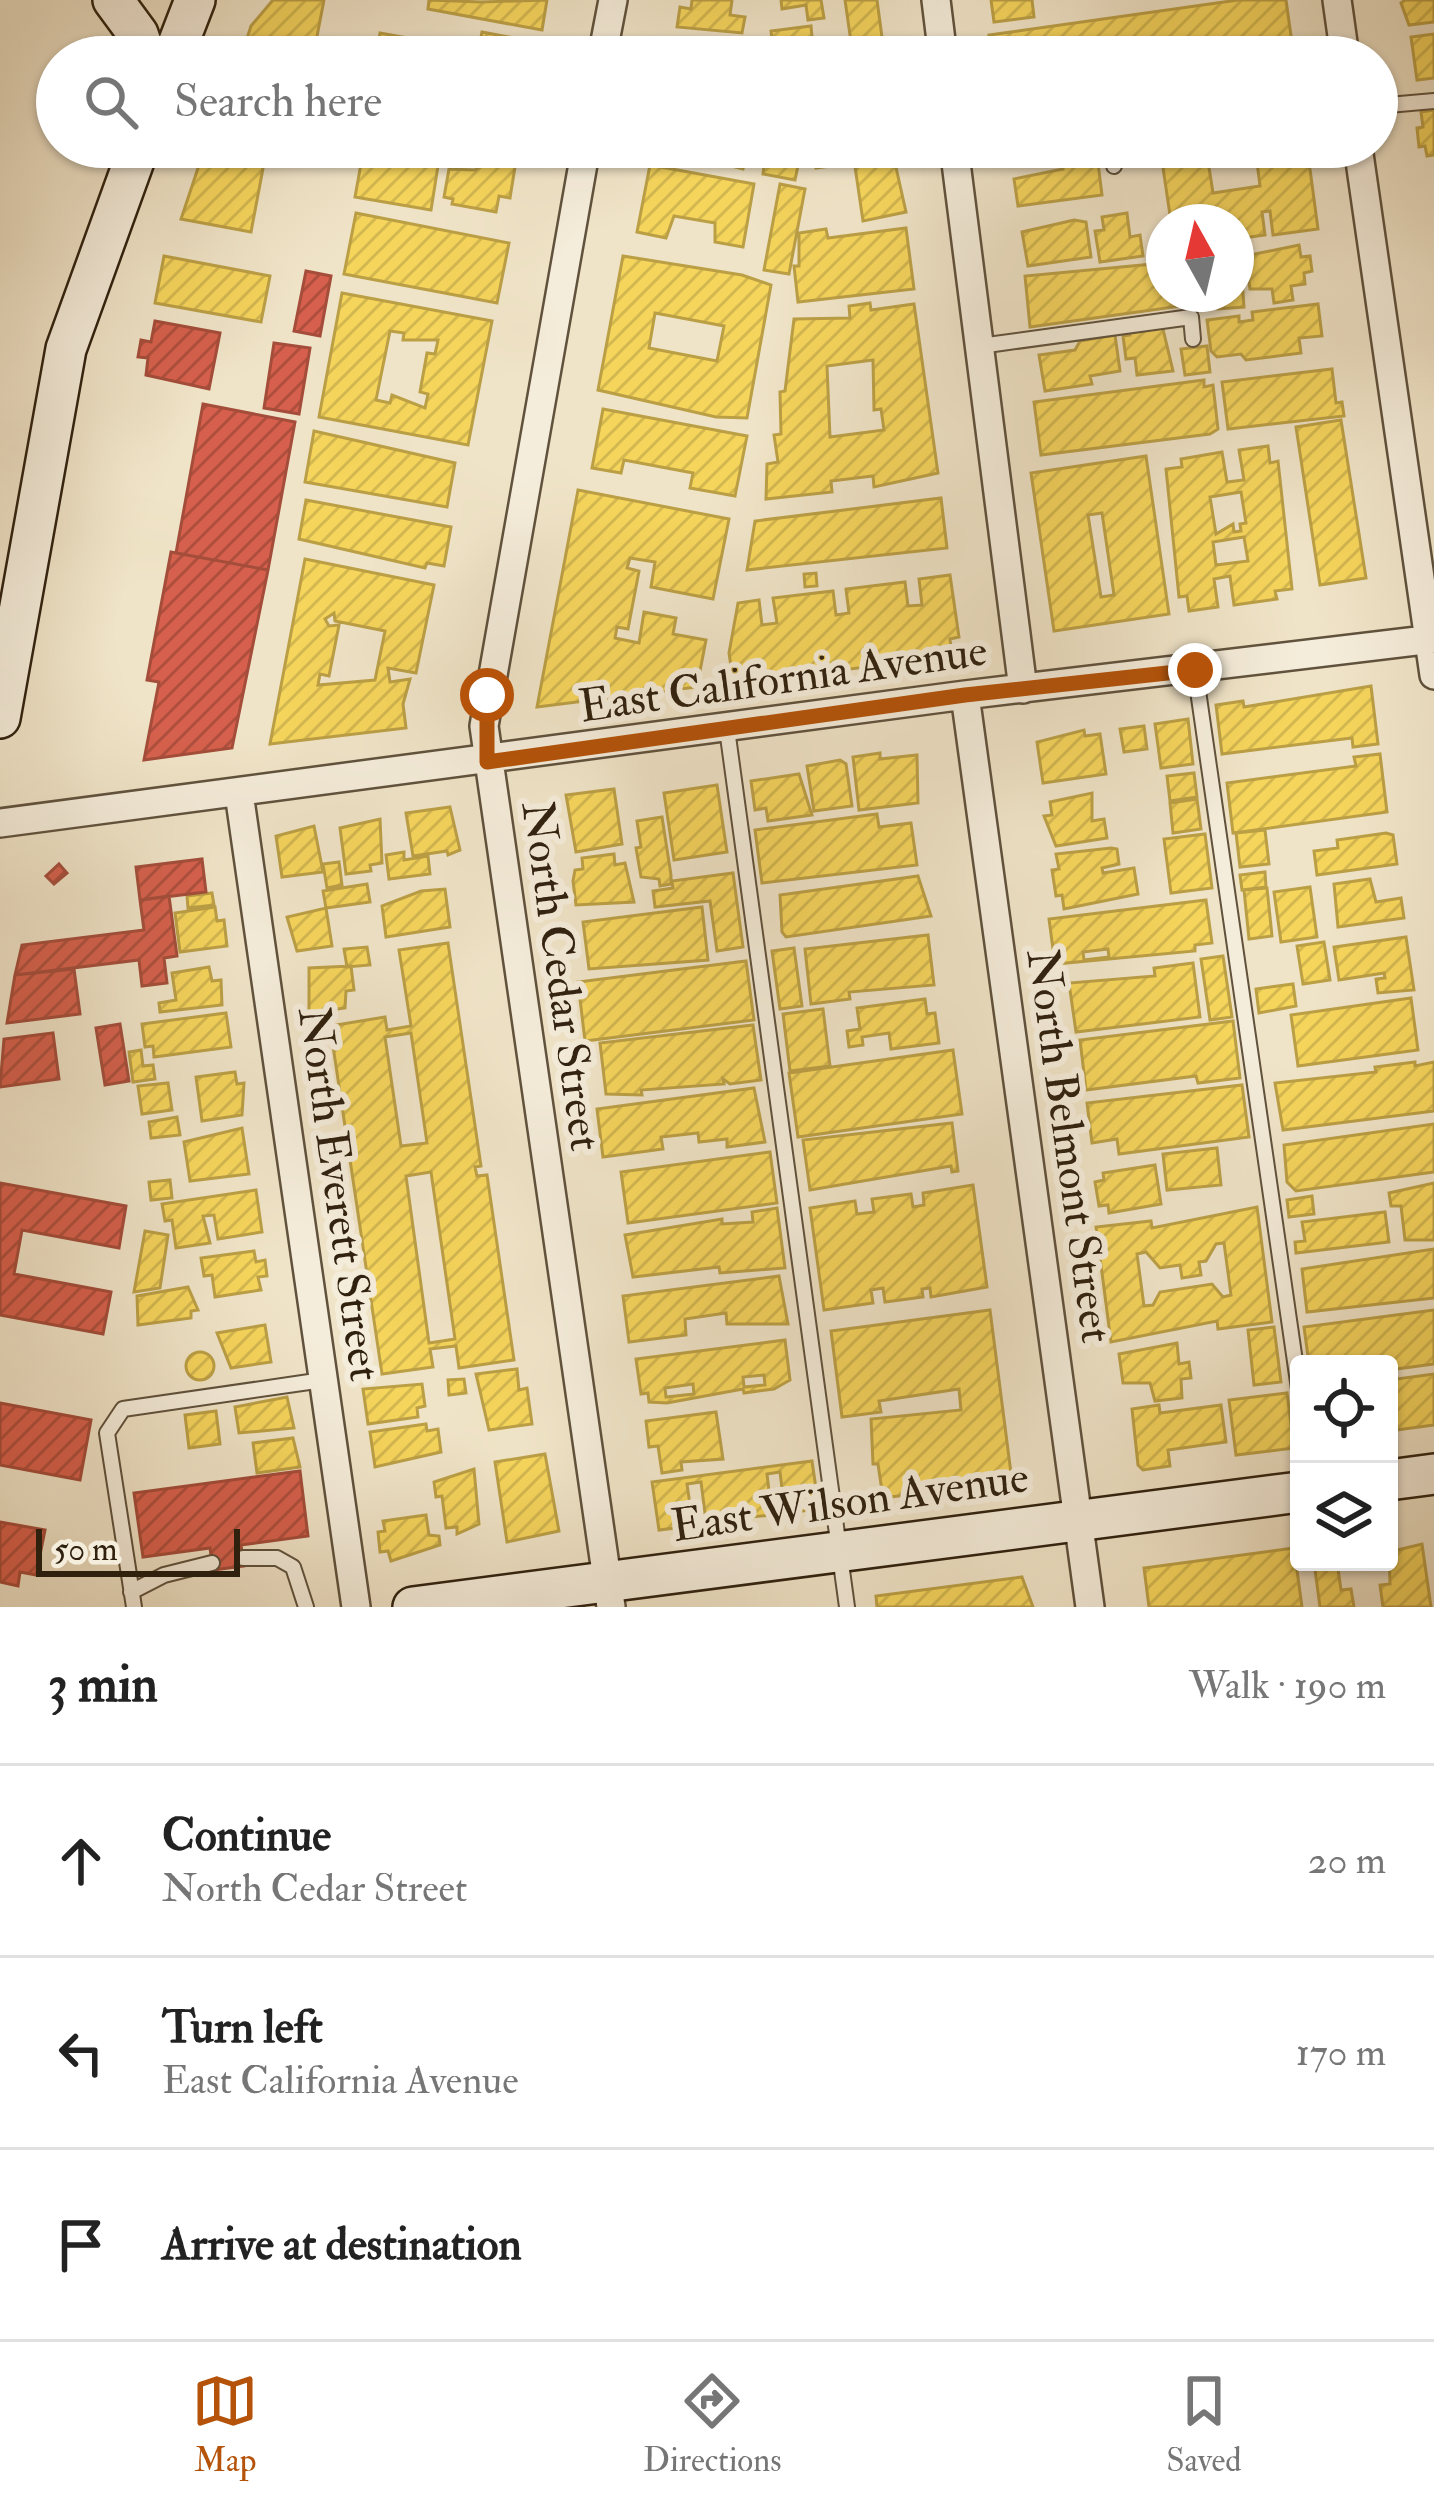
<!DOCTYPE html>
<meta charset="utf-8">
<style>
:root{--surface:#fff;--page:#f2f2f2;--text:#222;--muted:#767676;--line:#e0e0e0;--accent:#b45309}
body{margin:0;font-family:"IM FELL Double Pica",serif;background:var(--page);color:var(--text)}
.controls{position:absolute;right:36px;bottom:36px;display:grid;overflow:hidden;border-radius:12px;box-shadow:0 3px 9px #0004}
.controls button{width:108px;height:108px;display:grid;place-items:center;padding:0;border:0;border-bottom:3px solid var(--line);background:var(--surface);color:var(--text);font:60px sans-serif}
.compass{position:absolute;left:1146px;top:204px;width:108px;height:108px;border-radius:50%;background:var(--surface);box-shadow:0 3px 9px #0004;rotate:352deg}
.scale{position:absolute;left:36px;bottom:30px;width:204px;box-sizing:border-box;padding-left:12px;border:6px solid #30210f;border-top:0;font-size:33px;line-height:42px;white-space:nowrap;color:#30210f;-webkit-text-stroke:9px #f5eddb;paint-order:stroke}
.stop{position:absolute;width:36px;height:36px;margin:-27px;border:9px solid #b45309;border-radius:50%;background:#fff}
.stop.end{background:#b45309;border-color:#fff;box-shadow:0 3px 12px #0008}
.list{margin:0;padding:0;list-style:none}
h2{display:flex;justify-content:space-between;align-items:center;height:156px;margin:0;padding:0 48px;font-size:51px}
h2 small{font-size:39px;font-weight:400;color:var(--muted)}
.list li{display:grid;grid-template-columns:78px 1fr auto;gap:36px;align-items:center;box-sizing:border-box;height:192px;padding:0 48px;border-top:3px solid var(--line)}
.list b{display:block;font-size:45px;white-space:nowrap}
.list p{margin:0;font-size:39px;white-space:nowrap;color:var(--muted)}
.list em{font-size:39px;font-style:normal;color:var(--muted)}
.icon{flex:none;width:66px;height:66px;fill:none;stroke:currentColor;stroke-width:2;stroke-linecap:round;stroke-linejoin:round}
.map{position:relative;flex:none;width:1434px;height:1607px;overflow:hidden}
.search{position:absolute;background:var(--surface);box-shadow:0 3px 9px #0004;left:36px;right:36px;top:36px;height:132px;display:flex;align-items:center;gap:30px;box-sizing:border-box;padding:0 42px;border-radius:66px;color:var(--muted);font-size:45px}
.sheet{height:732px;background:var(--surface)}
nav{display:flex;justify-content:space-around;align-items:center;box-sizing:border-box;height:168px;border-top:3px solid var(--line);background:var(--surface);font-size:33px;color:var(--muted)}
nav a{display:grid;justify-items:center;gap:6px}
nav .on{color:var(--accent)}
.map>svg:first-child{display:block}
</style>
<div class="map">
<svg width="1434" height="1607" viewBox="0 0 1434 1607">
<defs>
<pattern id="homes-hatch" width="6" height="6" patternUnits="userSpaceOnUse" patternTransform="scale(3)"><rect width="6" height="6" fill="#f6d55c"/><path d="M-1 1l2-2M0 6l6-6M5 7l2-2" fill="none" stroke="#d3b74f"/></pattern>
<pattern id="shops-hatch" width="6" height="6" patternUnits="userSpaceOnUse" patternTransform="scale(3)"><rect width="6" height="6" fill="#d6604d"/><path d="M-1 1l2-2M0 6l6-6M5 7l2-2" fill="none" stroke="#ae4f3e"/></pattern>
</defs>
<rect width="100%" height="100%" fill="#f0e4c8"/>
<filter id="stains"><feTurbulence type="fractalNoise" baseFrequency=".00167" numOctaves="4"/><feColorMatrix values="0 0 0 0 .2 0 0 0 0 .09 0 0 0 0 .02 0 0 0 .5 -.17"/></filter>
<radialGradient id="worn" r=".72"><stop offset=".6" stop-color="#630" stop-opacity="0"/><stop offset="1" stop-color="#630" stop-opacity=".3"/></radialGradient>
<!-- homes -->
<path fill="url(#homes-hatch)" stroke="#bb9f45" stroke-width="3" fill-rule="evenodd" d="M273 0H324L313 57H241L251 26Z
M429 0 481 2 547 0 542 30 428 9Z
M692 0H732L730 15 745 17 742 33 677 27 680 7 691 9Z
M781 0H821L824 18 808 20 806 5 782 9Z
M845 0H877L884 52 853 56Z
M991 0H1032L1034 17 994 22Z
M1238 0H1286L1294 57H992L989 35Z
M1405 0H1434V22L1409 25 1401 3Z
M811 26 814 57 774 55 771 31Z
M482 32 530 41V57H477Z
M380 33 424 41 421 57 376 55Z
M1434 34V78L1417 80 1411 37Z
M665 43 727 55 751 57H662Z
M1434 110V155L1427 156 1425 146 1419 147 1417 128 1423 127 1421 112Z
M205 147H267L251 232 181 219Z
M364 147H441L431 210 355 197Z
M645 147H802L795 180 763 174 764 165 745 161 743 169 671 151 669 156 644 151Z
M813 147H843L845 164 816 168Z
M1096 147 1102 195 1018 206 1014 179 1063 169 1065 149Z
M1200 147H1307L1318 229 1273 235 1270 211 1262 212 1265 235 1236 239V222H1218L1217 216 1210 222H1171L1161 154ZM1256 154 1260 186 1213 193 1208 161Z
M874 150V157L893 154 906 212 863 221 853 153Z
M487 162 515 167 510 198 499 196 496 212 452 204 453 199 444 197 449 169 475 170Z
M650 165 754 184 743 247 715 242V223L674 216 666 238 637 232Z
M780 184 805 189 789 274 764 270Z
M356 213 509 243 497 303 344 274Z
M1127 213 1130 237 1140 235 1143 256 1100 262 1095 231 1104 230 1102 217Z
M1074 220 1086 222 1091 257 1028 266 1022 232Z
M906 228 914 289 798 302 794 266H799V233L826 229 828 238Z
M1299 245 1301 257 1310 256 1312 271 1304 273 1305 284 1291 286 1293 300 1274 303 1272 289H1250L1245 256Z
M164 256 270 276 261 322 155 303Z
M623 256 742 275 771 285 747 418 716 417 598 390ZM655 313 724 326 717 361 649 348Z
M1164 263V294H1187L1188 305 1030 327 1025 276Z
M1242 280 1244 307 1218 309 1217 295 1210 294H1236V281Z
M342 293 492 321 468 445 319 417ZM390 331 404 333 403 340H438L435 354 427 353 420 392 428 394 425 408 392 395 390 403 376 400Z
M870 303 871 310 914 304 938 473 874 487 873 476 831 481 832 492 766 499 767 464 778 462 774 435 781 434 780 392 785 391 794 319 850 318 849 306ZM873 360 874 410 881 409 884 430 830 437 827 366Z
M1318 304 1322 336 1299 338 1301 353 1246 360 1241 354 1217 357 1211 351 1207 320 1239 316V322L1253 320 1252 312Z
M1162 325 1173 371 1137 375 1135 358 1126 359 1123 336 1130 335V329Z
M1115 335 1120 371 1090 376 1092 384 1045 391 1039 355 1075 350 1080 341Z
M1207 346 1210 372 1185 375 1181 349Z
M1332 369 1336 403 1342 402 1344 416 1228 429 1222 382Z
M1204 380V387L1213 385 1218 429 1210 434 1041 455 1034 402Z
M603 409 747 436 735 496 690 488 693 473 624 460 621 473 592 468Z
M1341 420 1366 578 1320 585 1296 427Z
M314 431 455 463 447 507 305 482Z
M1268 446 1270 463 1278 461 1292 589 1275 591 1277 599 1234 605 1230 576 1214 579 1218 607 1189 611 1187 596 1179 597 1166 469 1182 467 1181 459 1222 452 1227 482 1244 480 1239 450ZM1241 492 1246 523 1240 524 1241 531 1234 532 1233 524 1216 534 1210 497ZM1244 537 1248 561 1216 565 1213 542Z
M1146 456 1169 614 1054 631 1031 473ZM1102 513 1114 595 1101 597 1088 515Z
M578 490 729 519 713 599 651 587 655 562 630 558 627 568 639 571 628 629 617 627 615 638 639 643 644 612 676 618 673 634 706 640 697 687 537 707Z
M941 498 947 548 747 570 755 521Z
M306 500 451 527 444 566 427 563 425 568 299 539Z
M305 559 434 585 416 673 388 668 390 682 410 679 403 704 406 728 270 744ZM334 613 335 621 385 631 375 680 318 685 320 674 329 676 339 625 329 626 325 619Z
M816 573 817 586 805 587 804 574Z
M950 575 959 637 950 639 952 656 749 682 747 671 732 673 729 653 738 603 759 600 762 625 777 623 773 598 833 591 836 615 849 613 846 589 905 582 908 606 922 605 919 579Z
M1371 686 1378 744 1353 747 1352 738 1222 754 1216 705 1243 701 1244 707Z
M1188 719 1193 764 1161 768 1155 724Z
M1144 726 1147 749 1124 752 1120 729Z
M1084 730 1085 736 1100 734 1106 774 1043 783 1037 742Z
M880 753V759L917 755 918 803 859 810 853 757Z
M1380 754 1387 812 1233 833 1227 783 1356 766 1354 757Z
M840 760 846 764 852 806 814 811 807 766Z
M1194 773 1197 797 1170 801 1167 776Z
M799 774 812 815 768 821 766 808 755 810 751 781Z
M717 785 727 852 674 860 664 793Z
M614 789 622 844 576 852 566 795Z
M1092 793V821L1104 819 1107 838 1056 846 1044 816 1052 815 1050 802Z
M1197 799 1201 829 1173 833 1170 803Z
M450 807 460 850 448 855 447 851 413 856 406 813Z
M877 814 879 827 911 823 917 865 762 883 755 830Z
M662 817 671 875V884L660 886 659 879 641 877 636 848 641 847 637 821Z
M380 819 382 863 370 865 371 871 346 874 340 828Z
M314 826 323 872 282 877 276 836Z
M1265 830 1269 864 1240 867 1236 833Z
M1386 833 1393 835 1397 864 1317 875 1314 851 1338 848 1337 840Z
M1205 834 1212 888 1171 893 1164 839Z
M1111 848 1117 849 1119 864 1102 868 1103 873 1134 868 1138 894 1064 909 1062 895 1056 896 1052 870 1059 869 1056 854Z
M404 852V860L428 856 430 874 389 879 386 855Z
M614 854 615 865 625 863 634 902 576 905 573 881 575 870 583 869 582 858Z
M339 862 342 885 327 888 323 864Z
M1265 872 1266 887 1242 890 1240 875Z
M733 873 743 947 717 951 710 901 655 907 653 891 673 888 672 881Z
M918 876 931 916 786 937 782 932 780 895Z
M1370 879 1376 902 1401 898 1404 918 1338 927 1334 884Z
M367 884 370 902 326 908 323 891Z
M1310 887 1317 937 1281 942 1274 892Z
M1267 888 1272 936 1249 939 1244 890Z
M445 889 450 927 386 937 382 906 421 891Z
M212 893 214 905 188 908 187 896Z
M1206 900 1212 943 1195 945V951L1055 964 1049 919ZM1108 949 1109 957 1084 960 1083 952Z
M215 907 217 921 224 920 227 946 180 952 175 913Z
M702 907 708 960 589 969 583 922Z
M326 908 332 946 297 951 287 917Z
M928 935 934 985 849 992 850 999 811 1004 805 949Z
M1406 937 1414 990 1378 993 1376 979 1385 978 1384 973 1339 980 1334 947Z
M1324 942 1330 980 1303 984 1297 946Z
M448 943 481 1166 475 1167 477 1176 487 1175 514 1360 459 1368 456 1346 430 1349 433 1367 382 1374 330 1026 385 1017 387 1030 411 1026 399 950ZM411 1033 427 1143 401 1146 385 1037ZM431 1172 455 1339 429 1343 406 1176Z
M367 947 370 965 347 967 344 949Z
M794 948 802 1006 780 1009 772 951Z
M1223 956 1232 1017 1210 1020 1201 959Z
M746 961 754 1020 585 1041 578 982Z
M1193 963 1200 1017 1076 1032 1069 983 1155 976 1154 968Z
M351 966 354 990 346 991 345 1008 309 1013V968Z
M209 967 212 981 221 980 222 1005 160 1012 159 1003 176 1000 172 973Z
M1293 984 1296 1006 1259 1013 1256 989Z
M1411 998 1418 1050 1298 1066 1291 1015Z
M925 999 927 1014 935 1013 939 1043 891 1049 889 1033 862 1037 863 1045 849 1047 847 1031 860 1029 857 1008Z
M823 1009 830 1066 790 1071 783 1014Z
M226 1013 231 1047 154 1057 153 1046 145 1047 142 1024Z
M1233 1021 1240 1078 1198 1083 1196 1076 1086 1090 1080 1040Z
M753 1025 761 1080 730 1084 723 1079 724 1084 641 1090 642 1095 606 1094 600 1043Z
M141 1050 143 1066 153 1065 155 1079 133 1082 129 1052Z
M953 1050 962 1114 798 1137 789 1073Z
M1415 1062V1066L1434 1062V1111L1283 1130 1275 1083 1376 1072 1375 1067Z
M235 1072 237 1084 244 1083 242 1115 202 1121 196 1077Z
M168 1083 172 1110 142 1114 138 1086Z
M1242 1085 1249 1137 1119 1154 1117 1139 1092 1143 1087 1103Z
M754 1088 765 1142 727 1147V1139L699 1142 698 1133 661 1137 663 1149 603 1157 597 1109Z
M177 1117 180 1135 151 1138 149 1122Z
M952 1123 958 1171 952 1172 951 1166 810 1190 803 1140Z
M1434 1124V1172L1296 1191 1287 1182 1284 1145Z
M242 1128 249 1174 190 1181 184 1142Z
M1217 1148 1221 1185 1167 1190 1163 1154Z
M770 1152 777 1203 628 1223 621 1172Z
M1155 1165 1161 1204 1109 1213 1108 1205 1099 1206 1095 1182 1104 1180 1103 1173Z
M170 1180 172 1198 151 1200 149 1182Z
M1434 1183V1240H1405L1401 1206H1391L1389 1193Z
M973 1185 987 1287 931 1297 930 1288 922 1289 923 1297 885 1302 883 1288 871 1290 873 1303 824 1310 810 1208 855 1201 857 1214 874 1212 872 1199 911 1194 913 1207 924 1205 923 1193Z
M256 1190 262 1232 218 1239 214 1215 203 1216 210 1243 176 1248 172 1220 165 1221 162 1204Z
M1312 1196 1314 1214 1289 1217 1287 1200Z
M1257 1207 1272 1322 1218 1329 1217 1321 1111 1342 1096 1227 1151 1221 1152 1228ZM1224 1243 1231 1295 1223 1297 1212 1284 1160 1292 1153 1305 1144 1306 1137 1254 1146 1252 1160 1268 1180 1265 1182 1278 1201 1275 1199 1262 1206 1261 1216 1244Z
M777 1208 785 1268 720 1273 719 1267 633 1277 625 1235 722 1219V1224L753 1222 752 1212Z
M1385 1212 1389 1242 1296 1253 1295 1242 1305 1241 1302 1222Z
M145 1231 168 1235 160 1288 134 1292Z
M1434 1249V1298L1307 1312 1302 1269Z
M254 1251 256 1262 265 1260 267 1276 258 1277 261 1290 215 1297 212 1275 204 1276 201 1258Z
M779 1276 788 1324H727L726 1313 685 1319 686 1335 629 1342 623 1296Z
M188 1287 198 1310 191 1311V1318L138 1325 137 1296Z
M990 1310 1012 1481 883 1498 878 1464H873L871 1419 961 1410 959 1389 879 1401 881 1412 842 1417 831 1331Z
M1434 1310V1364L1389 1370V1364H1309L1304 1327Z
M265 1325 271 1362 231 1368 217 1333Z
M1274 1327 1281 1382 1254 1385 1248 1330Z
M785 1340 790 1380 774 1389 744 1393 743 1389 667 1403 649 1402 648 1393 641 1394 636 1359ZM764 1375 765 1385 744 1387 743 1377ZM693 1384 694 1394 666 1397 665 1388Z
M1177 1343 1179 1364 1189 1362 1191 1378 1181 1379 1182 1398 1155 1401 1150 1383H1123L1119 1354Z
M186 1366a14 14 0 1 1 28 0a14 14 0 1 1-28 0Z
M517 1369 519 1390 527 1388 532 1424 489 1430 476 1374Z
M1434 1374V1425L1389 1431V1380Z
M464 1379 466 1393 449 1395 448 1380Z
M422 1384 425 1406 417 1408 418 1417 368 1424 363 1389Z
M1287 1393 1294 1448 1236 1455 1229 1400Z
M287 1397 294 1428 239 1433 235 1407Z
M1159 1405 1160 1413 1221 1405 1226 1442 1168 1450 1170 1466 1143 1470 1138 1465 1132 1409Z
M216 1411 220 1444 189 1448 185 1415Z
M716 1412 723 1459 681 1462 682 1470 662 1473 658 1446 649 1447 646 1421Z
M426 1424 427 1431 438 1429 441 1452 375 1467 370 1432Z
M293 1438 300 1467 257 1473 253 1443Z
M545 1454 559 1531 507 1542 495 1462Z
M812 1461 819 1509 785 1513 780 1472 767 1474 772 1515 706 1521 701 1482 687 1484 693 1526 659 1530 652 1482Z
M474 1469 479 1524 457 1534V1527L446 1528 442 1496 436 1497 434 1482Z
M426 1515 429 1535 439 1536 440 1545 391 1561 388 1551 380 1552 378 1532 385 1531 383 1521Z
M1422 1544 1431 1607H1383L1380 1585 1390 1584 1389 1552Z
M1294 1548 1302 1607H1149L1144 1568Z
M1314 1562H1337L1341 1590 1351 1589 1354 1607H1320Z
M1022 1577 1033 1607H877L876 1596Z"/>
<!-- shops -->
<path fill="url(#shops-hatch)" stroke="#a44d3a" stroke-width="3" d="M306 271 331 276 320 336 294 331Z
M155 321 220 333 209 389 146 375 148 358 138 357 141 340 151 342Z
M274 343 310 348 299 414 264 408Z
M203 404 295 422 268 570 176 553Z
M171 552 268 570 232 748 144 760 159 682 147 680Z
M202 859 206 892 140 900 136 867Z
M59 864 67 873 54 884 46 876Z
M169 896 177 956 164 958 167 983 142 986 139 960 15 975 22 945 144 930 140 900Z
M74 969 80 1014 7 1023 15 975Z
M120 1024 129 1081 105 1085 96 1028Z
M53 1033 59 1079 0 1087 4 1039Z
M0 1183 126 1206 119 1248 22 1230 14 1274 111 1292 103 1334 0 1315Z
M0 1403 91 1420 80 1480 0 1465Z
M300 1471 308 1536 241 1545 244 1566 213 1570 210 1548 143 1557 134 1493Z
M0 1522 45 1530 36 1575 20 1572 18 1586 0 1582Z"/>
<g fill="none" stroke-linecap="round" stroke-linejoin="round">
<defs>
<path id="lane" d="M1377 106 1434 101
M1111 147 1114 166
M956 158 1043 147
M980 346 1191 317 1193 339
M1195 670 1299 1389
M727 729 847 1607
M243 1558H277L293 1567 306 1607
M131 1592 164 1575 212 1563
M134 1607 107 1433 123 1409 323 1380"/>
<path id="street" d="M936 0 943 57
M1337 0 1345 57
M602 57 613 0
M586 147 484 726 611 1607
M954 147 1023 689
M1358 147 1434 675
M965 695 1090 1607
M239 793 356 1607
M0 823 965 695 1434 639"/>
<path id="secondary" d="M113 0 138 34 146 57
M173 57 195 0
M0 718 66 349 139 147
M1389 1480 1434 1474
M413 1607 1299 1492"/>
</defs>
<!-- lane casing -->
<use href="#lane" stroke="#60523d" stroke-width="18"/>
<!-- street casing -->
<use href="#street" stroke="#60523d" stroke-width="32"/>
<!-- secondary casing -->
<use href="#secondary" stroke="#30210f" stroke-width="44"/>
<!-- lane -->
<use href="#lane" stroke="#f5eddb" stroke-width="14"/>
<!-- street -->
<use href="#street" stroke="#f5eddb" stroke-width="27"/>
<!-- secondary -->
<use href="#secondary" stroke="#f5eddb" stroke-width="39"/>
</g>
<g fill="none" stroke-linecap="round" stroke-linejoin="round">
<!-- route -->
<path stroke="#b45309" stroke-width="15" d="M487 695V762L965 695 1195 670"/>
</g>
<g text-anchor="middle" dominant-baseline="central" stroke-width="12" stroke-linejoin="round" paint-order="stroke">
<!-- street labels -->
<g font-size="45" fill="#30210f" stroke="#f5eddb">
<text transform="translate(783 679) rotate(-8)">East California Avenue</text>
<text transform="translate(561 976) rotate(82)">North Cedar Street</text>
<text transform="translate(1069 1146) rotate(82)">North Belmont Street</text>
<text transform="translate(339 1194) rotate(82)">North Everett Street</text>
<text transform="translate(850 1502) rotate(-8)">East Wilson Avenue</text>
</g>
</g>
<rect width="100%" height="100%" filter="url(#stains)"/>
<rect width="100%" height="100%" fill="url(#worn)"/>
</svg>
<div class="controls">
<button><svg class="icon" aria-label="locate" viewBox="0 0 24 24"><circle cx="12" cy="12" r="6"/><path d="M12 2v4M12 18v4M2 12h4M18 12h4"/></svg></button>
<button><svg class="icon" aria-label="layers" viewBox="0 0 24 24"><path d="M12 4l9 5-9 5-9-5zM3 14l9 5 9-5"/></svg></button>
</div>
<svg class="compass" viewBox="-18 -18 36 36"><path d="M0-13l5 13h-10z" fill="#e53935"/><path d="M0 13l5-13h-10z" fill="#767676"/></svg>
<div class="scale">50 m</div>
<div class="stop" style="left:487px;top:695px"></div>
<div class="stop end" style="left:1195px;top:670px"></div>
<div class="search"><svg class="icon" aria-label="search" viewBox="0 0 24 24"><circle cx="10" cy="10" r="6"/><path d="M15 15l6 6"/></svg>Search here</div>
</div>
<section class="sheet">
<h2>3 min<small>Walk · 190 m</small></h2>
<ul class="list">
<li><svg class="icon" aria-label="ahead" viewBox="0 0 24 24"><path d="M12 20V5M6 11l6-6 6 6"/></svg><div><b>Continue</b><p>North Cedar Street</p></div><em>20 m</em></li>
<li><svg class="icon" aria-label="left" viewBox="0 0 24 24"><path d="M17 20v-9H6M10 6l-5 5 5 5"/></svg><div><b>Turn left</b><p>East California Avenue</p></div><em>170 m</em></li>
<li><svg class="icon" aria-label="arrive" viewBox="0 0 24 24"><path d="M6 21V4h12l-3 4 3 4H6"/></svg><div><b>Arrive at destination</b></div></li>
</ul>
</section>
<nav>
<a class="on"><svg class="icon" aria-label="map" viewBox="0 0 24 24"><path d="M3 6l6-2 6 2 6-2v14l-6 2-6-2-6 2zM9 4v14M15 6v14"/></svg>Map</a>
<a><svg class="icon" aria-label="directions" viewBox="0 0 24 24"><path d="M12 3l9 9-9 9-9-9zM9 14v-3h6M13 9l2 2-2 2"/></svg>Directions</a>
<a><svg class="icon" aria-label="saved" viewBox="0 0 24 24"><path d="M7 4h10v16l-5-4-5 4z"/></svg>Saved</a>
</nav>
